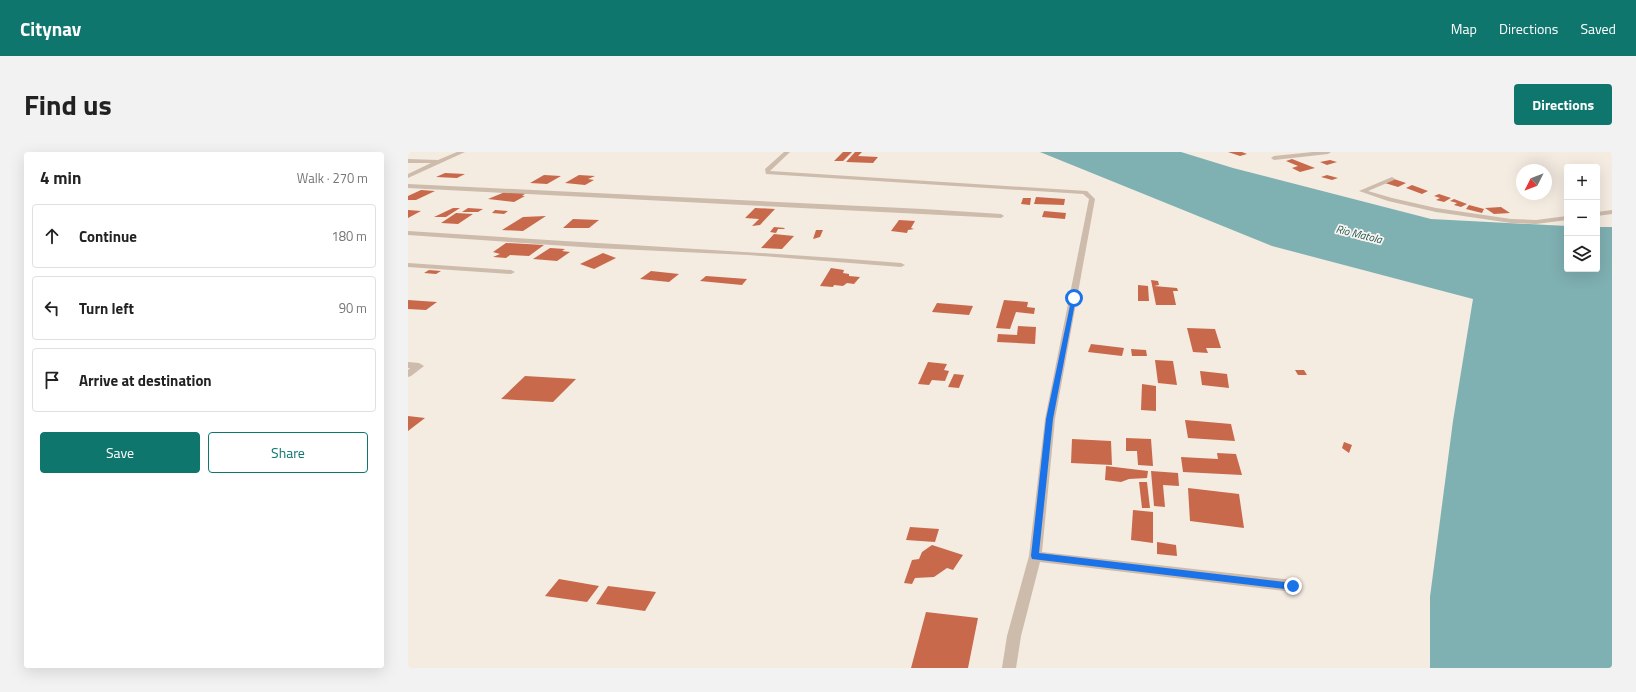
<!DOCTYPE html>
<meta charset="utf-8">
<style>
:root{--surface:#fff;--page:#f2f2f2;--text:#222;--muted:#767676;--line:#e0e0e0;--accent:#0f766e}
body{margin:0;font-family:"Titillium Web",sans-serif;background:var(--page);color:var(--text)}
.controls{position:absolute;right:12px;top:12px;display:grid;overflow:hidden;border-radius:4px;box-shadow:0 4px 16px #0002}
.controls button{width:36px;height:36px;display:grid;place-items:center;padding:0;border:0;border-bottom:1px solid var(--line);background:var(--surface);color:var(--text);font:20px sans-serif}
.compass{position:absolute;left:1108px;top:12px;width:36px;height:36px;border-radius:50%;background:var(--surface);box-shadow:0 4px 16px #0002;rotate:228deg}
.stop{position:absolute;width:12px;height:12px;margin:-9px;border:3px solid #1a73e8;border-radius:50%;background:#fff}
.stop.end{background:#1a73e8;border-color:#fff;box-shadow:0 1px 4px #0008}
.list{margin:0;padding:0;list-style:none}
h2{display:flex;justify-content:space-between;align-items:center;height:52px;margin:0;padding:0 16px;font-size:17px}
h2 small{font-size:13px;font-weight:400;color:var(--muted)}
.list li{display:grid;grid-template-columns:26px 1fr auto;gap:12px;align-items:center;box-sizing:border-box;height:64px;margin:0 8px 8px;padding:0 8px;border:1px solid var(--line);border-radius:4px}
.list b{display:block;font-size:15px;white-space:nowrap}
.list em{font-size:13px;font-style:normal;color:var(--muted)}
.actions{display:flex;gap:8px;padding:12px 16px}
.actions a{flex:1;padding:9px 0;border:1px solid var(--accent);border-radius:4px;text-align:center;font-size:14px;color:var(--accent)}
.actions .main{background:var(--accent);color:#fff}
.icon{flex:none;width:22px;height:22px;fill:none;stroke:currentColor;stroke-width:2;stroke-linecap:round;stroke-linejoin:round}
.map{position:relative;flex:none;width:1204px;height:516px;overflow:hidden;border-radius:4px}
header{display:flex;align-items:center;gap:24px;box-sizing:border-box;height:56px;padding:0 20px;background:var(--accent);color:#fff}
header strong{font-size:19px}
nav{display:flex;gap:22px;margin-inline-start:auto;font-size:14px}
.intro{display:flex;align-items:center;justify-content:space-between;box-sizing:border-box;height:96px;padding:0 24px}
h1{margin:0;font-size:28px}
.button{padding:10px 18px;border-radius:4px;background:var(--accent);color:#fff;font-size:14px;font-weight:700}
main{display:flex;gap:24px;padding:0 24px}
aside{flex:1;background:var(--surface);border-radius:4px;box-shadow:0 4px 16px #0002}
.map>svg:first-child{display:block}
</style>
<header>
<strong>Citynav</strong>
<nav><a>Map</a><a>Directions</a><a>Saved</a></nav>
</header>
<div class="intro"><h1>Find us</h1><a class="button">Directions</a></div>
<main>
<aside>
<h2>4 min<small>Walk · 270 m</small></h2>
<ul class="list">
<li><svg class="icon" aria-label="ahead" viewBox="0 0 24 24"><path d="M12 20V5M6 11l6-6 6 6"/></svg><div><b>Continue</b></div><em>180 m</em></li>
<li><svg class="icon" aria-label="left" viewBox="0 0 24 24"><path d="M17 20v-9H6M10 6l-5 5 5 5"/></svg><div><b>Turn left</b></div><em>90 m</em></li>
<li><svg class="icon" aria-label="arrive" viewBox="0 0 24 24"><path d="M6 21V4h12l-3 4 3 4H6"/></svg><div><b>Arrive at destination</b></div></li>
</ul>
<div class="actions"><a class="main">Save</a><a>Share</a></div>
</aside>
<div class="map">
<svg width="1204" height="516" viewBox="0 0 1204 516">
<rect width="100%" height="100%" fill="#f4ebe1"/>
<!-- water -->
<path fill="#7fb0b2" d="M632 0H773L825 16 1023 67 1159 74V117H1189V75H1204V516H1022V445L1045 269 1065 147 864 94Z"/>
<!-- building -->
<path fill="#c8694b" d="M435 0H444L435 9H426Z
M447 0H454L450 4 470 5 465 11 438 10Z
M820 0H834L839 2 832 4Z
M884 7 907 16 892 20 884 16 890 14 878 9Z
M922 8 929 10 919 13 912 10Z
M37 21 57 22 49 26 28 25Z
M136 23 153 24 139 32 122 31Z
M171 23 187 24 180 27 186 28 177 33 157 31Z
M919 23 930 26 924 28 913 25Z
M986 27 998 31 990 35 977 31Z
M1004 33 1020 39 1014 42 998 36Z
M13 38 27 39 8 48H0V44Z
M97 40 118 41 114 44H117L106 50 80 47Z
M1031 42 1043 46 1036 50 1028 48 1032 46 1026 44Z
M628 45 657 47 656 53 626 52Z
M615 46H623L622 53 613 52Z
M1046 47 1059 52 1053 55 1046 53 1049 51 1042 49Z
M1061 53 1076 57 1074 61 1058 57Z
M1093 55 1102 61 1086 62 1077 56Z
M45 56H52L38 65H26Z
M60 56 75 57 70 60H54Z
M347 56 367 57 352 73 344 74 351 67 337 66Z
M0 58 13 59 0 66Z
M87 58 100 59 96 62 84 61Z
M636 59 658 61 657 67 634 65Z
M48 61 65 62 50 72 33 71Z
M138 64 115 79 94 78 115 65Z
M165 67 191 68 181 76H155Z
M491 68 507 69 503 76 506 77 500 78 499 81 483 79Z
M366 75 377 76 376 77H370L368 81 362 80Z
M408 78H415L412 85 405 87Z
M366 82 386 84 374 97 353 96Z
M98 91 136 93 121 104 102 103 98 106 85 105 92 102 85 100Z
M142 96 157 97 154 99 162 100 149 109 125 107Z
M195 101 208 106 186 117 172 112Z
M423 116 436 118 435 121 441 122V124L452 125 446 132 439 131 435 134 426 133 425 135 412 134Z
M21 118 33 119 28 122 16 121Z
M243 119 271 122 261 130 232 127Z
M298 124 339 127 334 133 292 129Z
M743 128 750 129 751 133 746 134 769 136 770 139H765L768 153H748Z
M730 133 740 134 741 149H730Z
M0 148 29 150 18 158 0 157Z
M596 148 620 150 619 155 627 156 626 162 608 160 602 177 588 176Z
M529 151 565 154 561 163 524 160Z
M610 174 628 175 627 192 589 190 590 182 609 183Z
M779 176 807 177 813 196H798L800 201 785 200Z
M683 192 716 196 714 204 680 200Z
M723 197 738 198 739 204H724Z
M747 208 765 209 769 233 750 231Z
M520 210 539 212 536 218 541 219 537 229 524 228 521 233 510 232Z
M887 218H896L899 223H890Z
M792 219 819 222 821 236 794 233Z
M546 222 556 223 551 236 540 235Z
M117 224 168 227 145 250 93 247Z
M734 232 748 234V259L733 258Z
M0 264 17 266 0 279Z
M777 268 823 272 827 289 780 286Z
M718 286 743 287 745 314 730 313 729 299H718Z
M664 287 703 289 704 313 663 311Z
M936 290 944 293 941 301 934 296Z
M809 301 828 302 834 323 775 320 773 305 810 307Z
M698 314 740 319 739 326 721 327 713 330 697 328Z
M743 319 770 321 771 334 755 333 757 355 746 354Z
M731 330H739L742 356H734Z
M780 336 831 342 836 376 782 369Z
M725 358 745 360V391L723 388Z
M502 375 531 377 527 390 498 388Z
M749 390 768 393 769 404 749 402Z
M524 393 555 403 545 418 539 416 526 425 507 426 504 432 496 431 504 408 511 407 514 400Z
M151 427 191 434 179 450 137 444Z
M200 434 248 440 237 459 188 452Z
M518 460 570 466 560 516H503Z"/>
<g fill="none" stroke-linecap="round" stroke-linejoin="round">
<!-- minor -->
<path fill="#cdbbac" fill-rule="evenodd" d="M49 0H57L0 26V22L23 11H0V7L30 8Z
M376 0H382L362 19 679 39 687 47 647 267 634 400 885 428 890 430 892 434 890 438 885 440 632 410 613 484 608 516H594L599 484 621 404 637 267 681 47 675 42 358 22 357 17Z
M905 0H923L920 2 866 8 863 6 866 4Z
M984 25 987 27 986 28 960 39 984 46 1028 56 1103 67 1128 68 1159 64V68L1128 72 1103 71 1028 60 980 49 951 39Z
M0 32 515 57 593 62 596 64 593 66 0 36Z
M1204 58V62L1189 64V60Z
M0 79C164 90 329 98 493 111L497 113 493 115 340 103 188 96 0 83Z
M0 111 103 118 107 120 103 122 0 115Z
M0 210 11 211 16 214 3 224 0 225V218L2 216H0Z"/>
</g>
<!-- route -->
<path fill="#1a73e8" d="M664 144 668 146 645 267 631 401 885 431 888 432 889 434 888 437 885 438 624 407 623 404 638 267Z"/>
<g text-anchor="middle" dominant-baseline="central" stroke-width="3.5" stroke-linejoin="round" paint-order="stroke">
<!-- far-water labels -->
<g font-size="11" font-style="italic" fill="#1f5a5e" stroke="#fbf5ee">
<text transform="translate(951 82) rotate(14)">Rio Matola</text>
</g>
</g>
</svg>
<div class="controls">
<button>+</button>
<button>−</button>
<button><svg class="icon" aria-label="layers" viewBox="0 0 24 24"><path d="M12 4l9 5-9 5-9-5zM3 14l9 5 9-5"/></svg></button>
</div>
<svg class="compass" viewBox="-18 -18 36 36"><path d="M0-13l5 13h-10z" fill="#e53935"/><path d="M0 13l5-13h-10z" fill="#767676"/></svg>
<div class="stop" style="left:666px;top:146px"></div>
<div class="stop end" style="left:885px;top:434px"></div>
</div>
</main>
